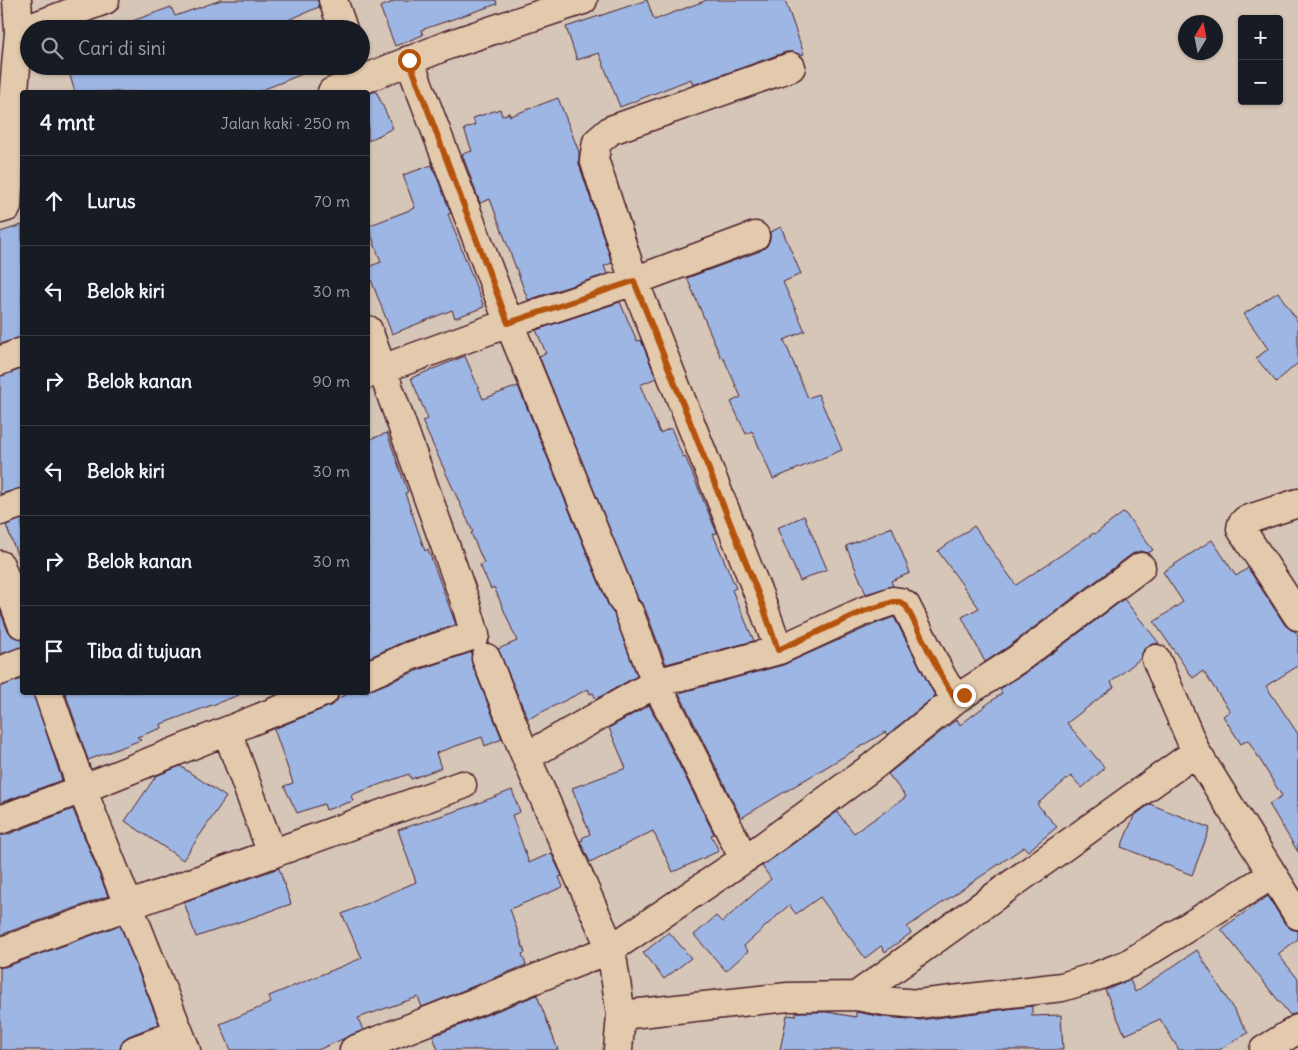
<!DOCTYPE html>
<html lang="id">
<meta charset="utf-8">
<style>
:root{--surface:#171b24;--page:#242831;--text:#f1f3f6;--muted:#9ea1a6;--line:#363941}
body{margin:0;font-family:Delius,sans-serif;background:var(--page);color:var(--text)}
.controls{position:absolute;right:15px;top:15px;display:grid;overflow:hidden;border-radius:5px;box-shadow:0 1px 4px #0004}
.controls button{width:45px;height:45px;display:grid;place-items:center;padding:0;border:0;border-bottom:1px solid var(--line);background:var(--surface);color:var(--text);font:25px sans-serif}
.compass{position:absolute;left:1178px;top:15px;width:45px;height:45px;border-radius:50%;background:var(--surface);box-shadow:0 1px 4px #0004;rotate:10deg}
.stop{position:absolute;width:15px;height:15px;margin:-11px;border:4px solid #b45309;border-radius:50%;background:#fff}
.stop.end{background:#b45309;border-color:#fff;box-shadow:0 1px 5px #0008}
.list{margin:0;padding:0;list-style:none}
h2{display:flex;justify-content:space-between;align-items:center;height:65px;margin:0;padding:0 20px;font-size:21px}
h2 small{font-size:16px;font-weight:400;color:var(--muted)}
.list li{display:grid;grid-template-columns:32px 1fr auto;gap:15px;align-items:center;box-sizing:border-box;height:90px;padding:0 20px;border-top:1px solid var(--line)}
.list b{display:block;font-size:19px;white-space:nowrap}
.list em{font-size:16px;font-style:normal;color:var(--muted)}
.icon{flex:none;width:28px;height:28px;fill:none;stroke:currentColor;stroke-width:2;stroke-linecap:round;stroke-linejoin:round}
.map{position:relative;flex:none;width:1298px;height:1050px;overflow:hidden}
.search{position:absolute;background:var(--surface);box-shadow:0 1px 4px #0004;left:20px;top:20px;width:350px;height:55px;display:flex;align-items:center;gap:12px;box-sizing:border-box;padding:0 18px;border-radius:28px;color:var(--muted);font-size:19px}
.panel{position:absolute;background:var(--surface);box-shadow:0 1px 4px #0004;left:20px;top:90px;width:350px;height:605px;border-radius:5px}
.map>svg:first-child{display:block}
</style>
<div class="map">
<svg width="1298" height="1050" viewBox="0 0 1298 1050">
<rect width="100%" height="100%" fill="#d6c6b7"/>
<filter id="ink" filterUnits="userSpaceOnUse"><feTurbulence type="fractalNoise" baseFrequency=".02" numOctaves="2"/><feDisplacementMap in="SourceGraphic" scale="10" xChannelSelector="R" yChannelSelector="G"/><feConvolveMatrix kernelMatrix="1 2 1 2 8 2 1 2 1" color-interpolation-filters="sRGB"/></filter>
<g filter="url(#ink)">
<!-- building -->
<path fill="#9db6e3" stroke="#4a1f2b" d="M221 0H318L319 7 267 29H110L171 7 175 16Z
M398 0H496L497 4 421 30 423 35 395 46 380 7Z
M647 0 654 20 707 0H785L804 54 800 55 793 52H786L693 85 691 79 620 107 599 53 577 60 566 27Z
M67 66H319L320 67 257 92H75Z
M376 91 393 128 368 141V94Z
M558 98 579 152V164L612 263 604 266 607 274 528 300 490 199 480 203 462 154 472 151 464 129 475 125 473 118 500 109 502 116 509 113 510 116Z
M432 165 451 213 448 214 484 307 455 318 452 310 392 334 368 272V267L381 262 368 226 415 208 403 175Z
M22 225V337L0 344V232Z
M781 227 801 274 783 282 805 331 784 340 808 398 818 394 842 450 773 479 752 431 746 434 731 402 741 397 723 357 721 358 687 278 760 251 767 246 770 239V232Z
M1278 292 1298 322V363L1276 382 1256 358 1268 349 1244 314Z
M620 302 637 341 641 340 656 378 640 385 660 433 671 428 683 457 685 456 717 533 713 534 736 588 732 590 754 641 666 664 644 606 638 599 539 356 546 353 536 330Z
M465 356 483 399 518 386 609 607 614 614 637 676 596 699 593 693 590 694 588 689 528 719 498 649 517 641 494 587 491 589 480 565 484 563 471 533 473 532 422 421 428 419 411 378Z
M22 369V488L0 494V376Z
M387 433 408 492 405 493 425 551 428 549 456 625 405 641 368 658V440Z
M1124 512 1153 550 1148 553 1140 551 1132 554 1009 646 985 662 962 617 979 608 938 551 974 526 1016 585 1094 533 1095 534Z
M804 516 827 569 800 581 777 528Z
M22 519V562H20L6 525Z
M892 527 910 573 891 581 893 586 866 594 846 546Z
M1212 540 1236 576 1248 568 1285 625 1291 630 1295 631 1298 636V666L1266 686 1298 734V852L1269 804 1282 796 1248 740 1241 744 1223 716 1230 711 1203 671 1193 678 1154 622 1183 602 1163 572Z
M1124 599 1159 643 1150 645 1144 649 1141 658 1111 682 1114 687 1067 723 1105 768 1082 788 1071 776 1037 804 1057 827 1028 851 1024 847 907 927 911 933 885 952 881 946 865 958 820 897 796 914 789 905 744 946 748 951 726 971 694 935 716 916 722 922 771 879 762 866 837 812 854 833 906 797 888 774 957 719 960 725 1002 693 1000 689 1027 672Z
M0 610 7 629 12 636 22 639V647L0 654Z
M894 617 935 696 887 735 885 732 741 818 679 693 783 665 870 626Z
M472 652V664L502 739 485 746 482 737 436 753 441 768 411 779 409 774 351 795 353 801 326 810 324 804 297 813 284 786 293 783 274 729 330 706 336 702 338 698 354 692H368V690L374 689 416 671Z
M22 679V692H33L62 780 0 803V686Z
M65 692H239V695L161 724 162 728 137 737 141 740 88 760Z
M649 705 714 834 711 835 719 851 673 872 653 831 590 862 580 841 583 840 582 838 590 834 572 788 626 768 609 728Z
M180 766 226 797 183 860 125 821 156 776Z
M512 790 520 812 512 815 529 863 551 853 562 876 559 877 563 887 510 909 525 953 522 954 526 965 422 1007 418 997 358 1018 363 1030 318 1050H231L220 1024 271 1003 269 996 362 958 342 914 416 882 398 830 471 806Z
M1150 804 1210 828 1192 875 1121 847 1134 816Z
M73 809 108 896 0 935V835H6Z
M279 868 291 904 196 937 184 902Z
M1268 896 1285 924 1291 929 1298 931V939L1278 954 1298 979V1013L1290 1015 1221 929Z
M120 925 159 1024 129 1036 123 1040 120 1050H0V967H5Z
M669 932 691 958 664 979 643 953Z
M1197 950 1248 1033 1219 1050H1179L1160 1019 1125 1035 1105 990 1130 980 1135 992Z
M537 995 558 1050H438L433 1036Z
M1032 1006V1016L1061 1015 1063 1050H780L787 1015 796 1016V1012H827L856 1017V1012L883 1017 920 1020Z"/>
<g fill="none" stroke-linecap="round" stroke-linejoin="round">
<defs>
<path id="street" d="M333 0 343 29
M19 32 105 0
M409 60 509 323 623 601
M332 92 448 45 583 0
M0 209 7 207 11 124 19 32 17 0
M368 330 465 601 475 635 410 656 368 675
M0 361 22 352
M368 374 509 323 634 281 755 236
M1298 503 1246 520 1242 524 1241 529 1298 616
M0 511 22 503
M0 565 22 624
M629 612 656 683 744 859 760 849 872 767 956 699
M779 650 864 611 893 601 900 602 906 606 943 679 956 699 1018 659 1141 567
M486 658 526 757 611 949 744 859
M1156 659 1196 752 1298 915
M0 671 22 662
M48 692 82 789 186 1050
M227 731 272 854
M526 757 656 683 779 650 760 598 634 281 594 159 597 142 611 130 791 67
M0 820 82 789 324 692
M0 952 462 785
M856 996 1196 752
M621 1015 788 997 856 996 884 1001 918 1004 1062 987 1095 977 1128 964 1272 875
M135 1050 178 1034
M354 1050 611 949 621 1015 618 1050
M1264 1050 1298 1029"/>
</defs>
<!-- street casing -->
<use href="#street" stroke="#4a1f2b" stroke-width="31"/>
<!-- street -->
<use href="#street" stroke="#e4caac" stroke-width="28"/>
</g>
</g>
<g fill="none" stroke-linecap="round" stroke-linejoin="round" filter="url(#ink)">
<!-- route -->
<path stroke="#b45309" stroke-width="6" d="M409 60 508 323 634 281 760 598 778 650 864 611 893 602H900L906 606 943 679 956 700 964 695"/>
</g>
</svg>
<div class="controls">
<button>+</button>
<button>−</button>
</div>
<svg class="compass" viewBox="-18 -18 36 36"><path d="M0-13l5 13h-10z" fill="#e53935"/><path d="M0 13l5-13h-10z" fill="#9ea1a6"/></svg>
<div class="stop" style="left:409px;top:60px"></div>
<div class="stop end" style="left:964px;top:695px"></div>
<div class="search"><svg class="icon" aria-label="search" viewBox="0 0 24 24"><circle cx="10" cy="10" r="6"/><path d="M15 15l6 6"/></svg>Cari di sini</div>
<section class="panel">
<h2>4 mnt<small>Jalan kaki · 250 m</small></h2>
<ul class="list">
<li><svg class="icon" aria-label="ahead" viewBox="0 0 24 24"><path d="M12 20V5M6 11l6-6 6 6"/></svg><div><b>Lurus</b></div><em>70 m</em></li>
<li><svg class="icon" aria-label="left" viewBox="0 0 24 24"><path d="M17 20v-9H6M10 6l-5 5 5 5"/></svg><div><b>Belok kiri</b></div><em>30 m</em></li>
<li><svg class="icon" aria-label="right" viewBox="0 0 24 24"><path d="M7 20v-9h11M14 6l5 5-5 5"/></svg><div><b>Belok kanan</b></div><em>90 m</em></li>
<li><svg class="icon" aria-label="left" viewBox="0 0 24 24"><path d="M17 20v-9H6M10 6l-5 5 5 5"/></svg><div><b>Belok kiri</b></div><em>30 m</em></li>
<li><svg class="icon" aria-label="right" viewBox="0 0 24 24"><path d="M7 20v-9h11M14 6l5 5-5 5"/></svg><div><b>Belok kanan</b></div><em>30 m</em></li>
<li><svg class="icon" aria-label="arrive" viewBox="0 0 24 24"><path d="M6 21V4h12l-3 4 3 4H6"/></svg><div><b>Tiba di tujuan</b></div></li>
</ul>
</section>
</div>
